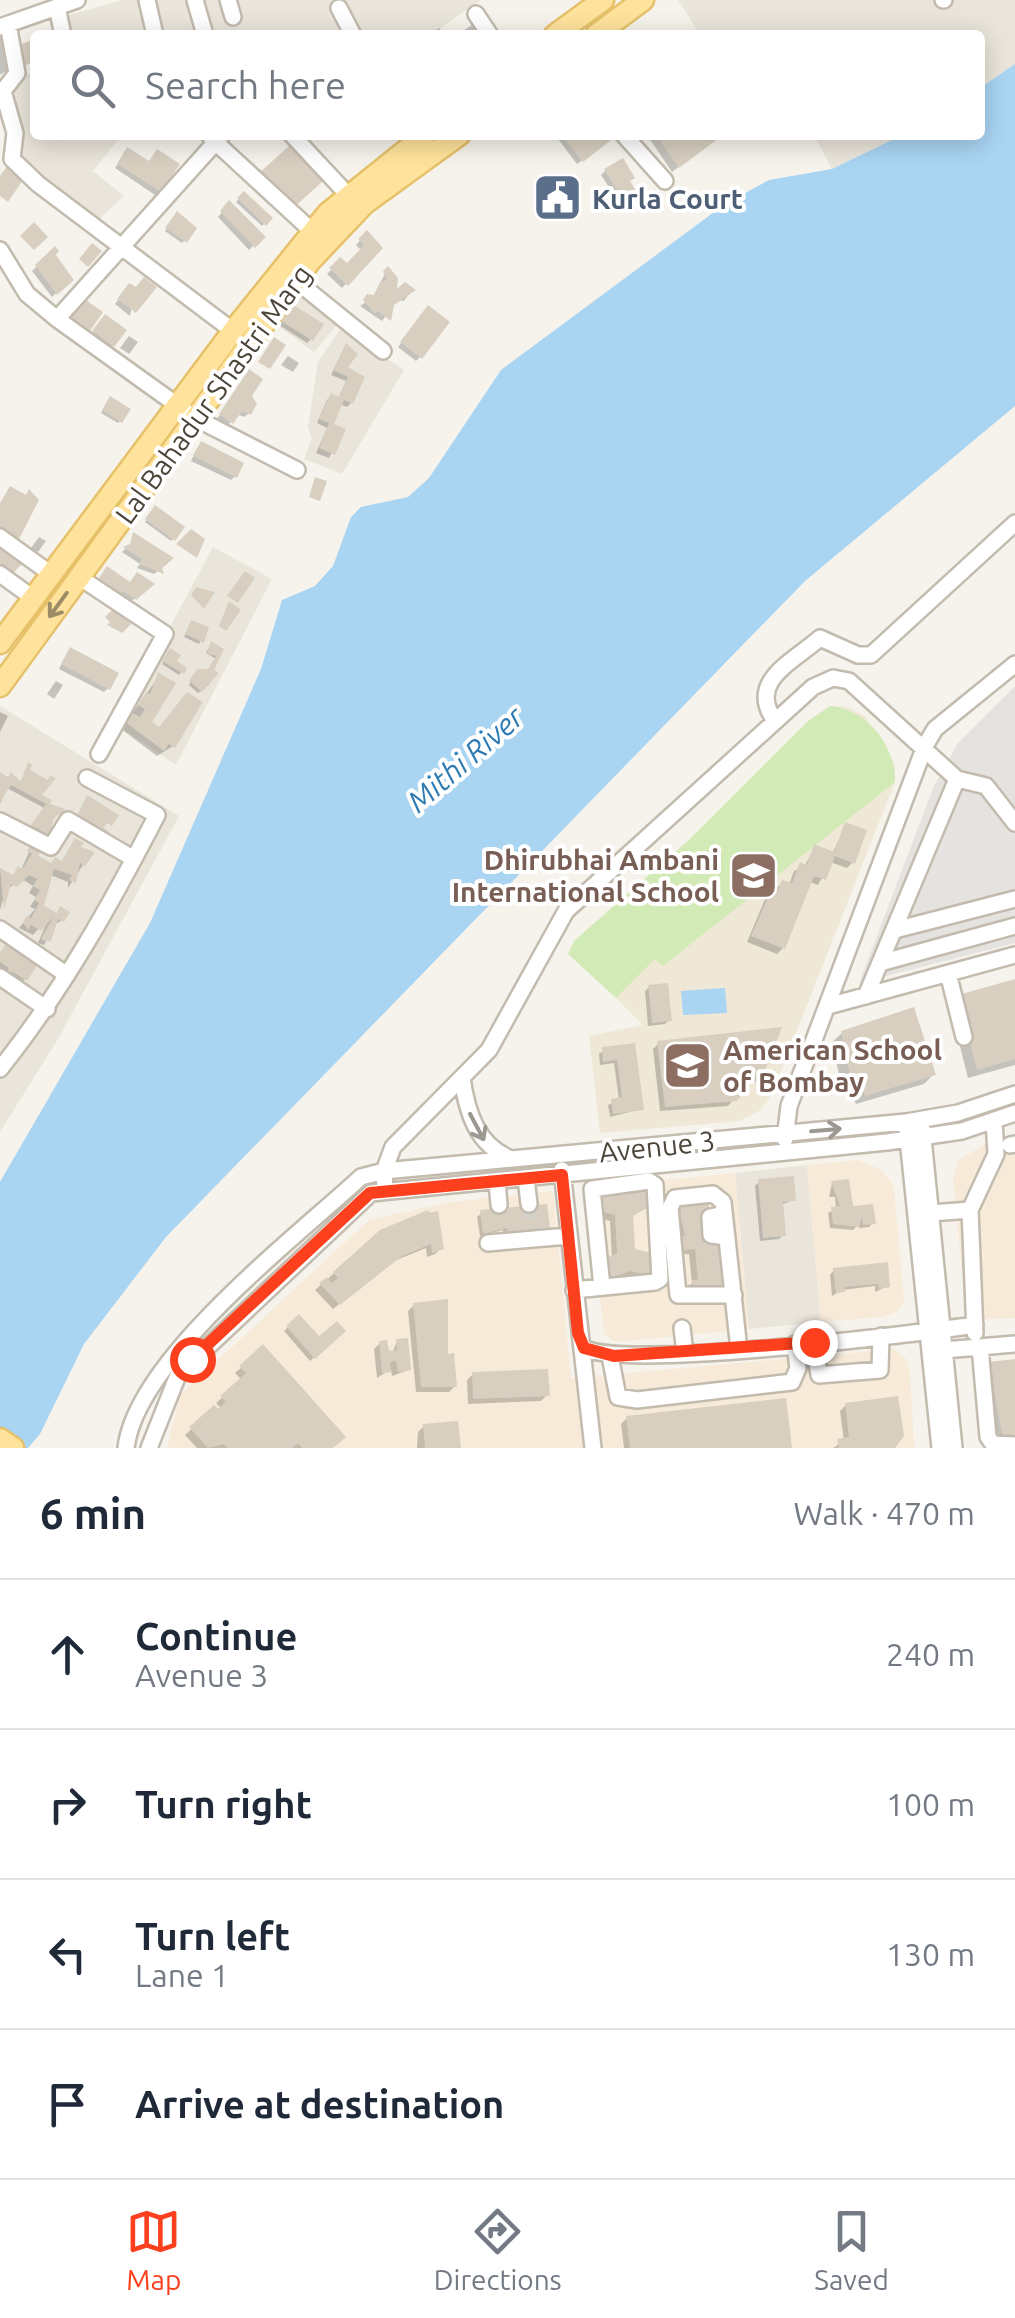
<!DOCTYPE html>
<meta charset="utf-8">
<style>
:root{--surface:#fff;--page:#f6f6f7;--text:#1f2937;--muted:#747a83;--line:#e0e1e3;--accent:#fc3f1d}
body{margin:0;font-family:Ubuntu,sans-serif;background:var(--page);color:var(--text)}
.stop{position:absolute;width:30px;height:30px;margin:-22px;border:8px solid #fc3f1d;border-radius:50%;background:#fff}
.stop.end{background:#fc3f1d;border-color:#fff;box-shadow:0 2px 10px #0008}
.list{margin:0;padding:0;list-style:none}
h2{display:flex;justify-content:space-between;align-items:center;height:130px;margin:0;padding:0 40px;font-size:42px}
h2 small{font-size:32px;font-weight:400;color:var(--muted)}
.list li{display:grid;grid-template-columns:65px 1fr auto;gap:30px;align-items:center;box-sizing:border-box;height:150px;padding:0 40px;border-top:2px solid var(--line)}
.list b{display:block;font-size:38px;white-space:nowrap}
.list p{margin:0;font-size:32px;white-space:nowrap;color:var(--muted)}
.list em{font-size:32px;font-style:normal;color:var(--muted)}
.icon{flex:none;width:55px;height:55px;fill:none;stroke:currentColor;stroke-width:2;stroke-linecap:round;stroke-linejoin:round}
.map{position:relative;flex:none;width:1015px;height:1448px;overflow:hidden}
.search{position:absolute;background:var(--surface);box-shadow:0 5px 25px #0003;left:30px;right:30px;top:30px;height:110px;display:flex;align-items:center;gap:25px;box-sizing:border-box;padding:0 35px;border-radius:10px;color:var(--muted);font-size:38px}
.sheet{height:730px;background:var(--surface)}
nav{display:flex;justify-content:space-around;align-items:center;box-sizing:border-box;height:140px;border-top:2px solid var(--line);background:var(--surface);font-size:28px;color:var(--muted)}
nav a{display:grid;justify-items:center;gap:5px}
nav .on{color:var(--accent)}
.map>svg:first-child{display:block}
</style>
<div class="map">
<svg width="1015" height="1448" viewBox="0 0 1015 1448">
<rect width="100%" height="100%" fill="#f6f3ec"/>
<!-- residential -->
<path fill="#eae5da" d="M123 0H481L430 35H69L65 16Z
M678 0H1015V64L980 88V35H700Z
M35 72V135H122L93 171 124 196 98 220 14 154 5 80Z
M814 135H902L832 169Z
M298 291 338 324 314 352 273 322Z
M341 328 404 370 342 474 304 459 312 438 308 427 318 362Z
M213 547 272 579 176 765 117 725Z
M0 706 179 816 58 1039 0 1132Z
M807 1165 821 1322 749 1329 735 1173Z"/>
<!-- commercial -->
<path fill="#f7ead8" d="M1015 1136V1318L967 1320 953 1179 958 1161 994 1138Z
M858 1160 882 1170 894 1187 904 1302 897 1312 882 1317 821 1322 807 1165Z
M735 1173 749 1329 616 1342 604 1334 589 1188Z
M553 1191 571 1378 894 1349 906 1359 910 1372 914 1448H167L180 1395 369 1220 451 1202Z"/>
<!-- education -->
<path fill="#efe8d6" d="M830 706 848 707 865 716 895 764V782L772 1094 759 1111 740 1121 600 1133 589 1036 643 1025 616 998 655 959 607 912 690 839 807 722Z"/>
<!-- green -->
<path fill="#d2eab5" d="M830 706C867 709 896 746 895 782L663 966 655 959 616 998 568 954 574 941 690 839 807 722Z"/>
<!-- parking -->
<path fill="#e5e3e0" d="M1015 686V943L859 983 934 786 958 743Z"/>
<!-- water -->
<path fill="#a9d4f2" d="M1015 64V406L805 581 166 1237 84 1344 40 1434 28 1448H0V1182L150 923 261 669 282 600 315 586 333 566 351 517 361 507 408 497 429 478 501 370 725 204 769 180 832 169 902 135H980V88Z
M725 988 727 1013 683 1015 681 991Z"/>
<!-- shadow -->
<path fill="#0003" d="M476 22 485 35H458L460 33Z
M440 28 441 35H426Z
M1 37 9 69 0 75V38Z
M555 135H604V144L577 164Z
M647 135H721L672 172Z
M124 155 159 191 155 195 115 168Z
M605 171 627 182 633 190 616 198 601 175Z
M411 175 415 180 395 197 391 191Z
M244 194 270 218 262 226 236 202Z
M229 204 262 237 249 250 218 217Z
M177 214 194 228 182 243 165 231Z
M366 234 379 248 342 288 327 274 340 261 347 267 362 251 356 245Z
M55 250 52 254 71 279 52 297 32 271Z
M387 270 396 279 394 290 389 285 378 299 388 306 405 285 412 290 404 301 397 300 382 321 360 306 373 297Z
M126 290H136L130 316 115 304Z
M289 311 311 339 307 343 279 325Z
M425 313 420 357 416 361 398 347Z
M105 317 123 331 110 348 92 334Z
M129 336 138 342 129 354 120 348Z
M346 346 344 368 362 378 351 403 347 407 340 404 331 425 343 430 329 458 316 453 327 428 317 423 327 400 331 396 338 399 346 381 331 375Z
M288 356 299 363 293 372 281 365Z
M246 377 249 413 244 417 237 414 227 426 217 419Z
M108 402 120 421 118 423 101 413Z
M197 448 235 476 231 480 191 461Z
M156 508 182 527 171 541 145 522Z
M39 537 46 541 38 552 31 548Z
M137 538 168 563 154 574 137 568 140 564 122 552Z
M129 585H151L130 602 118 594Z
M191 623 206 628 199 644 184 637Z
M210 646 220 652 209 685 198 693 189 685 195 674 208 671 216 659 206 653Z
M67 654 108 688 104 692 59 669Z
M168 654 184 669 179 675 162 664Z
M159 676 148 723 173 746 157 756 121 729Z
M56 681 63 685 54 699 47 694Z
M0 712 8 716 0 732Z
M28 766 38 796 48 801 46 838 32 830 44 808 7 788 0 804V775L20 783Z
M846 825 853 862 847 868 830 862 818 885 810 882 783 948 777 954 747 942 765 899 783 882 789 885 794 871 804 867 815 847 832 854Z
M32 845 35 857 50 865 61 863 70 847 83 865 68 888V882L48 874 42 893 47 895 41 907 62 920 54 925 44 945 38 943 49 917 33 935 19 928 35 909 30 907 36 897 29 893 33 886 22 879 6 890 0 910V868L11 877 22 868Z
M0 954 35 965 21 984 0 968Z
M1015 982V1065L968 1078 950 1007Z
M649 987 669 1020 665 1024 648 1026 645 991Z
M778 1030 760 1077 754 1083 750 1080 728 1106 660 1111 653 1049 659 1043Z
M842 1033 933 1075 924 1084 856 1104 852 1095 843 1093 832 1042Z
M633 1046 641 1109 610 1117 608 1105 619 1100 614 1063 600 1065 599 1053Z
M759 1182 794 1200 780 1205 783 1235 779 1239 760 1241 755 1186Z
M832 1183 851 1209 873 1223 869 1227 859 1228V1224L853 1230 830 1228 828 1213 836 1209 835 1197H829Z
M605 1193 649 1206 631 1217 633 1251 647 1275 641 1281 622 1276 603 1284 612 1258 610 1221 594 1217Z
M691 1200 725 1284 719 1291 688 1288 692 1283 689 1254 673 1255V1214Z
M428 1212 436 1214 441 1248 435 1254 427 1257 426 1248 394 1261 333 1309 315 1290 381 1232Z
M482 1213 547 1227 504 1239 503 1230 480 1236 477 1217Z
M834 1270 888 1286 875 1292V1286L842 1290 832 1296 830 1275Z
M414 1305 445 1357 455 1386 449 1392H416L408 1311Z
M299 1317 319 1340 343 1331 310 1361 284 1331Z
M397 1342 408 1370 392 1376 391 1369 377 1378 374 1349 380 1343 387 1354 392 1353Z
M263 1348 330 1448H197L185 1435 214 1409 217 1413 222 1409 216 1403 242 1380 235 1373Z
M1015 1361V1443L998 1444 984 1370 990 1364Z
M473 1374 547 1395 541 1401 468 1404 467 1380Z
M846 1405 892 1448H833L844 1441 840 1411Z
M627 1418 789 1448H624L621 1424Z
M424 1426 456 1448H417L418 1432Z"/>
<!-- building -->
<path fill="#d8cfc1" d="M35 39V62L20 67 13 47Z
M561 135H607L611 140 583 162Z
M656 135H723L679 168Z
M290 145 323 181 291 210 258 174Z
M127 147 149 161 157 149 180 164 161 192 117 164Z
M623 158 635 178 630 181 636 191 620 195 604 169Z
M8 165 25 177 8 202 0 196V176Z
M244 191 273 218 266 226 237 198Z
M229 200 266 237 255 248 220 211Z
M177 211 197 228 187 243 165 228Z
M34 222 48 237 34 250 20 236Z
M367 230 383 248 348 286 329 268 340 257 347 263 364 245 358 239Z
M92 243 102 251 88 267 79 259Z
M55 246 59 251 56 255 74 280 57 295 35 265Z
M388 266 398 278 397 289 405 282 416 290 394 305 391 321 377 311 375 314 363 300 367 294 374 295 380 282 387 280 383 271Z
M144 277 157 287 136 313 117 299 129 283 136 287Z
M80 296 103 312 90 331 67 315Z
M292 304 324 324 313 341 281 321Z
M428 305 450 322 422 359 400 342Z
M105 314 127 330 114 347 92 331Z
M274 337 286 345 270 369 258 362Z
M346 343 358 354 348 367 365 377 353 404 344 400 334 424 346 429 335 455 319 448 329 423 319 419 331 393 339 397 348 377 333 370Z
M249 369 263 379 252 396 257 404 251 415 242 411 233 424 219 414Z
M110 396 131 409 122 423 102 410Z
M201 441 244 463 237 478 193 456Z
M315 477 327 481 320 501 309 497Z
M10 486 26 495 29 489 39 500 17 543 0 533V503Z
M155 505 185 527 175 541 145 519Z
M191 529 205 539 197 558 176 544Z
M133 532 174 558 162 568 164 574 139 564 142 559 123 547 130 544Z
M0 546 23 563 9 577 0 570Z
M107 566 130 582 137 572 155 584 136 600 123 591 117 599 95 584Z
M245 571 255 578 238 603 227 596Z
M196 587 215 592 204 609 191 595Z
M229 601 241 610 226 631 219 626Z
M114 608 131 624 122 633 107 625 110 622 105 617Z
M191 620 209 627 204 643 185 634Z
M211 641 224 649 214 670 219 673 202 692 189 681 197 669H208L216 656 207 654Z
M70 647 119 673 110 690 61 664Z
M170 648 181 655 177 661 187 668 184 674 162 661Z
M158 672 176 683 152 722 159 727 187 692 203 702 175 748 169 744 164 751 125 722 131 712 140 717 145 709 138 705 146 692 150 694Z
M28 762 32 765 30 770 48 780 50 775 56 778 42 795 52 800 50 804 66 809 54 818 48 839 37 827 34 831 29 828 46 804 11 785 0 802V772L8 777 11 772 21 782Z
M87 795 119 815 112 826 107 823 104 828 109 832 105 840 74 822Z
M845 822 867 830 855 864 835 856 826 880 814 876 785 949 751 936 771 890 777 892 782 880 792 883 800 862 807 865 814 844 834 852Z
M75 838 84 843 81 847 95 852 85 866 80 863 76 883 69 880 72 875 54 869 44 906 57 913 60 906 70 912 64 922 58 919 51 941H45L41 939 53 917 41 931 31 925 28 930 23 922 26 916 31 918 39 903 34 900 40 890 33 886 37 879 29 875 17 887 11 884 4 910 0 868 13 875 18 866 22 869 32 854 27 851 32 842 43 848 38 856 51 863 55 857 62 861Z
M7 943 38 964 27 981 13 972 6 973 9 968 0 962V952Z
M1015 979V1059L977 1070 958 995Z
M668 983 672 1021 652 1023 648 985Z
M914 1007 936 1075 865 1096 861 1086 852 1084 841 1031Z
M782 1027 762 1078 757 1075 737 1101 665 1107 657 1041Z
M635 1043 644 1110 613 1114 611 1099 622 1097 617 1060 603 1062 602 1047Z
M794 1176 796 1201 783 1202 786 1236 763 1238 758 1179Z
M849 1179 853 1206 873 1204 876 1224 863 1225 862 1217 859 1227 833 1224 831 1207 840 1206 831 1181Z
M642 1185 652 1206 633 1215 635 1249 655 1254 649 1276 629 1271 609 1280 601 1260 617 1253 615 1215 599 1211 604 1190 622 1195Z
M709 1197V1245L724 1243 722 1272H726L727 1285 694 1293 692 1280H698L695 1249 678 1251V1236H685L678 1206 690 1207V1198Z
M547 1204 550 1228H524L525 1235 508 1236 507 1228 483 1234 480 1210Z
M428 1210 429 1213 438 1211 444 1249 432 1253 431 1244 402 1256 340 1305 319 1283 327 1277 332 1283 338 1278 333 1272 380 1230Z
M888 1262 890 1287 879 1289 878 1284 844 1287 845 1292 836 1293 833 1268Z
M448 1299V1354L454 1353 457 1387H421L413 1303Z
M299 1314 319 1336 337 1321 346 1331 315 1359 286 1326Z
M408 1338 411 1370 398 1372 396 1361 390 1362 391 1372 382 1373 379 1341 387 1340 389 1351 397 1350 396 1339Z
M263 1344 346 1437 333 1448H302L298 1443 292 1448H227L224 1444 208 1448 189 1427 214 1405 218 1409 226 1402 220 1396 246 1373 239 1366Z
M1015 1359V1439L1003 1440 989 1362Z
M548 1369 550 1396 473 1399 472 1372Z
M898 1396 904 1436 895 1448H839L837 1439 849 1437 845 1403Z
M786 1398 792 1448H630L626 1416Z
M458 1421 461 1448H425L423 1424Z"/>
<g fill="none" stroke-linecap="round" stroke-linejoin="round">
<!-- minor-tunnel -->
<path stroke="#d4d0c8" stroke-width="15" stroke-dasharray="15 8" stroke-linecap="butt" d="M529 1204 532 1231"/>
<defs>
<path id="minor" d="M147 0 155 35
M195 0 205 35
M228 0 233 17
M943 0H944
M57 7 63 35
M339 8 353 35
M476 14 490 35
M8 24 17 73 3 91 15 133 12 159 38 184 233 331
M0 27 77 0
M292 135 348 195
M624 135 665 181
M211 138 313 232
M0 250 27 294 57 319 195 418 297 470
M289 275 383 351
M57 319 222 135
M0 537 51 574
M0 574 33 598
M79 577 165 634 99 754
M775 721C747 682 791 663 820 638L858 655H871L1015 523
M957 779 986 786 1015 823
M0 821 51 847 68 820 134 859
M0 929 67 975
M895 930 1015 899
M880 963 1015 926
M948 973 964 1037
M0 977 47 1009
M828 1006 1015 955
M0 1069C63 990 111 904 157 815L87 778
M462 1078C467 1113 477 1145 511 1159
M922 1128 954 1448
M907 1129 940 1448
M785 1139 789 1106 925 746 935 729 1015 664
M1010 1145 1015 1144
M562 1170 593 1448
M526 1178 529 1204
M497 1181 499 1205
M385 1190 384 1171 393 1147 489 1050 566 911 813 687 833 678 849 681 957 779 866 996
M931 1213 970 1210
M724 1214 710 1217 711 1235 727 1237
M488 1243 568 1236
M574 1290 655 1282 660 1279 655 1185 649 1181 592 1189 602 1287
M734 1295H678L670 1208 675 1198 713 1194 723 1202 739 1350
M682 1328 685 1353
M975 1333 970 1210 996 1154 994 1120
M814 1342 819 1375 880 1370 881 1336
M980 1347 988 1437 993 1444 1015 1445
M584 1348C625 1370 913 1334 975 1325
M944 1350 1015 1344
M610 1356 618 1397 637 1400 792 1382 798 1368 795 1344
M126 1448C136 1360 295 1238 361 1177L384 1171 906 1122 958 1113 1015 1094
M149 1448 178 1375 371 1193 887 1142 962 1131 1015 1113"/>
<path id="major" d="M555 35 603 0
M596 35 643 0
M0 643 233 331 328 213 425 135
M0 686 310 261 364 204 459 135
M0 1439 13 1448"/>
</defs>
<!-- minor casing -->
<use href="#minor" stroke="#c2bbae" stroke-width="20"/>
<!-- major casing -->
<use href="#major" stroke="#e6c16a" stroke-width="25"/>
<!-- minor -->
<use href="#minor" stroke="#fff" stroke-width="15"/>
<!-- major -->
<use href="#major" stroke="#ffe39c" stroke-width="20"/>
</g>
<!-- one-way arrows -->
<defs><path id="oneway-shaft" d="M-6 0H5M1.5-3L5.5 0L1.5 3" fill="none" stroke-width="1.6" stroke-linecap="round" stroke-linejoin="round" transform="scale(2.5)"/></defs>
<use stroke="#9c8c66" href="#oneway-shaft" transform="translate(58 605) rotate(126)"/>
<g stroke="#9c9892">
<use href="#oneway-shaft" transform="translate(477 1127) rotate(62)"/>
<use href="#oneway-shaft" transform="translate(826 1130) rotate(-5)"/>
</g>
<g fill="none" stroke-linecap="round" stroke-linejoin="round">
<!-- route -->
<path stroke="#fc3f1d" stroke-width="12" d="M192 1359 370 1193 562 1175 578 1333 584 1348 614 1356 814 1342"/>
</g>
<!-- icons -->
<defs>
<symbol id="civic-square" viewBox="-11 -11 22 22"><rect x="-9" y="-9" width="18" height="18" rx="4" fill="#5c6f8a" stroke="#fff"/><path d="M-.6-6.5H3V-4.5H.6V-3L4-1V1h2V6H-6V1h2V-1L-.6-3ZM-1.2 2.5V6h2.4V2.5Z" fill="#fff"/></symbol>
<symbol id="school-square" viewBox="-11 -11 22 22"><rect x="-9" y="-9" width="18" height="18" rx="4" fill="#8d6e63" stroke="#fff"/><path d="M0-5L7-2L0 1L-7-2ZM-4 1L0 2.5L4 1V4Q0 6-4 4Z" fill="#fff"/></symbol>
</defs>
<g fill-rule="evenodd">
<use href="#civic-square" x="530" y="170" width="55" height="55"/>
<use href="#school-square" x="726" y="848" width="55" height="55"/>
<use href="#school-square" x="660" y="1038" width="55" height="55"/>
</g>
<g text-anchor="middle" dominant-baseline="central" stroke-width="8" stroke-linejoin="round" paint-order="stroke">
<!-- service labels -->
<g font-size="28" font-weight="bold" fill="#4e5e75" stroke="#fff" text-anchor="start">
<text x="592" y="198">Kurla Court</text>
</g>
<!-- street labels -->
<g font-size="28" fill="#4b4439" stroke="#fff">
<text transform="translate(213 394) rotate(-54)">Lal Bahadur Shastri Marg</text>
<text transform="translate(657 1146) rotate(-6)">Avenue 3</text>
</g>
<!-- education labels -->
<g font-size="28" font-weight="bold" fill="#785e54" stroke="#fff" text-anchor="end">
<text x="719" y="859">Dhirubhai Ambani<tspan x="719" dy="32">International School</tspan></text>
<text x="723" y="1049" text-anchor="start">American School<tspan x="723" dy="32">of Bombay</tspan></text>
</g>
<!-- water labels -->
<g font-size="30" font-style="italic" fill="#2e7ab2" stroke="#fff">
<text transform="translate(465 759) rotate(-41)">Mithi River</text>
</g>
</g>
</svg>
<div class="stop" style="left:192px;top:1359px"></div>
<div class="stop end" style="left:814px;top:1342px"></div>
<div class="search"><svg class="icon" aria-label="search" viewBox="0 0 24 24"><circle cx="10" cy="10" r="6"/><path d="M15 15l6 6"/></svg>Search here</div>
</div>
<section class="sheet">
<h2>6 min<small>Walk · 470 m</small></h2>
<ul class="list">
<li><svg class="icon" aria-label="ahead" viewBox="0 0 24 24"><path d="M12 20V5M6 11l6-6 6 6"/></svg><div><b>Continue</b><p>Avenue 3</p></div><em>240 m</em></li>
<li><svg class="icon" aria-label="right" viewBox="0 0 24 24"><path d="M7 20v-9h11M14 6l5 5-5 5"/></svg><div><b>Turn right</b></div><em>100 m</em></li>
<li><svg class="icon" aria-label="left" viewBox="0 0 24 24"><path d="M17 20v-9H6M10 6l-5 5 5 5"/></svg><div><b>Turn left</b><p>Lane 1</p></div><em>130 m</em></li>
<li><svg class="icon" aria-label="arrive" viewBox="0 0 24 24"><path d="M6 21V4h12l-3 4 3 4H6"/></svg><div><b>Arrive at destination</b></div></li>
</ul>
</section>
<nav>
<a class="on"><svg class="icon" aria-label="map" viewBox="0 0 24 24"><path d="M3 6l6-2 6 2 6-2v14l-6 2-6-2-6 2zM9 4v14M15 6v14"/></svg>Map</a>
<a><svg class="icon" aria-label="directions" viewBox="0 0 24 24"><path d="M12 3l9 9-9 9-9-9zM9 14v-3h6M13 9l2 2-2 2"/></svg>Directions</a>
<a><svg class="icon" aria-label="saved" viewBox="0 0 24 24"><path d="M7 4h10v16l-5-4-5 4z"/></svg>Saved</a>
</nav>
